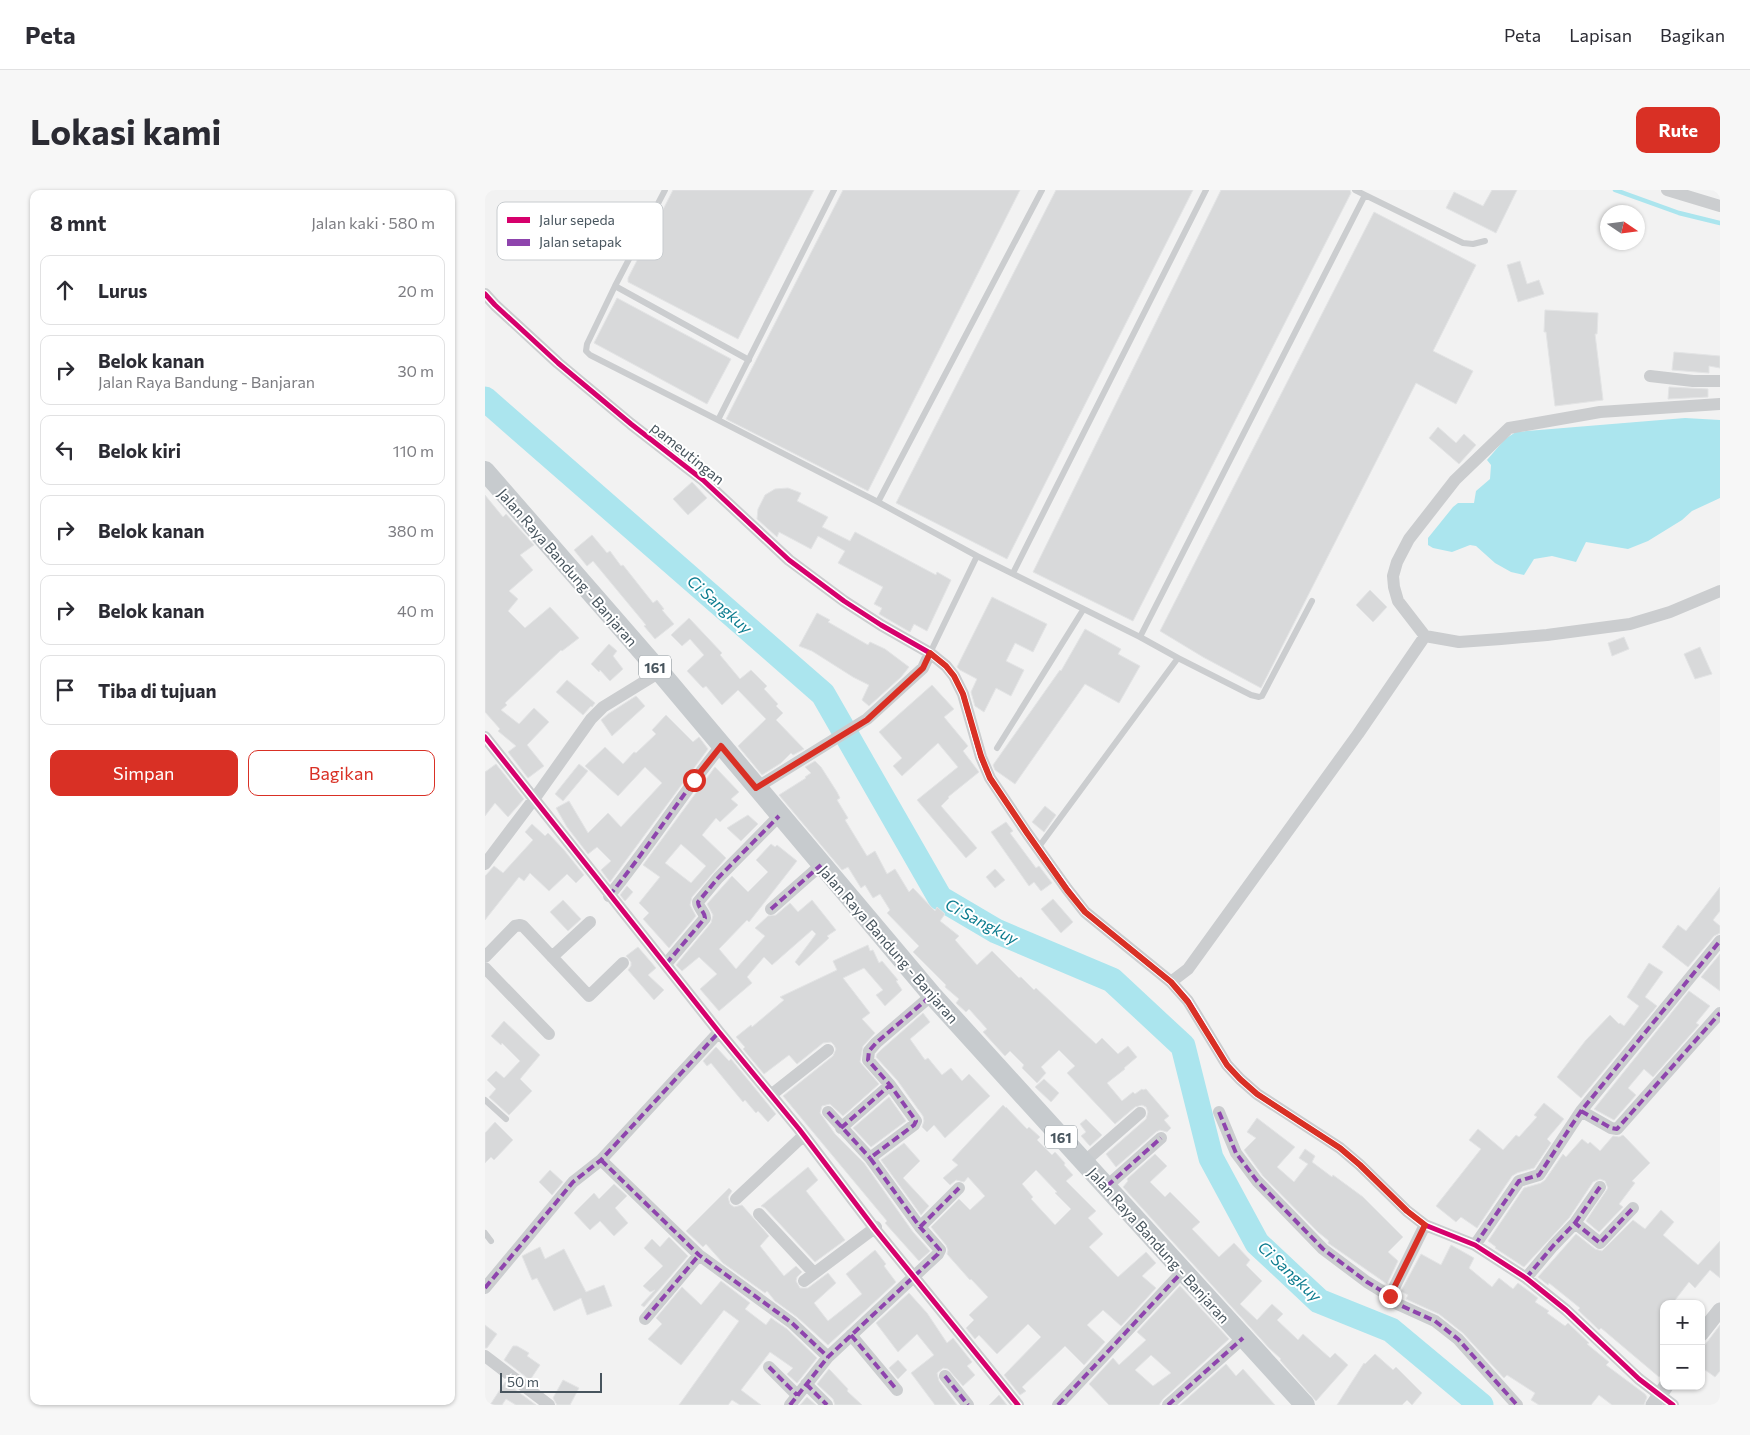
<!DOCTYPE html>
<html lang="id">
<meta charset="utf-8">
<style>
:root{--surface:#fff;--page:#f7f7f7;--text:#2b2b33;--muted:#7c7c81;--line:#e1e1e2;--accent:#d93025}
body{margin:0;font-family:Commissioner,sans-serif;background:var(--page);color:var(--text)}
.controls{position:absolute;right:15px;bottom:15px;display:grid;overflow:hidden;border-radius:10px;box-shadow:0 1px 4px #0004}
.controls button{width:45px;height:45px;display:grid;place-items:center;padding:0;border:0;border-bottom:1px solid var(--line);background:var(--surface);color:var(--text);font:25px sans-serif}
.compass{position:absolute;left:1115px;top:15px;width:45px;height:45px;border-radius:50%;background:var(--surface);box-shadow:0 1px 4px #0004;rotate:103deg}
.scale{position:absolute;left:15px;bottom:12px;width:102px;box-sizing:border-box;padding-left:5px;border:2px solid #48555e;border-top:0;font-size:14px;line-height:18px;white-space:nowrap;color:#48555e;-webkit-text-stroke:4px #fff;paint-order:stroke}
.stop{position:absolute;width:15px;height:15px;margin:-11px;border:4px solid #d93025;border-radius:50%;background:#fff}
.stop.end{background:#d93025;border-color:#fff;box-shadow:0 1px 5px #0008}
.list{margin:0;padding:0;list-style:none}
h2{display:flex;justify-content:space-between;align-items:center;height:65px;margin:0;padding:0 20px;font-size:21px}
h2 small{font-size:16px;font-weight:400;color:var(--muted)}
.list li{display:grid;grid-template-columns:32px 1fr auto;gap:15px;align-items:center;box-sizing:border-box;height:70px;margin:0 10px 10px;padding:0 10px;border:1px solid var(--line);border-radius:10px}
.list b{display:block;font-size:19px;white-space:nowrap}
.list p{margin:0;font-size:16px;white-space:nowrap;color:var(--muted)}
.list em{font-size:16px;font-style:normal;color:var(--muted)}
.actions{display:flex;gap:10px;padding:15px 20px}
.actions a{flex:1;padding:11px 0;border:1px solid var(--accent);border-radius:10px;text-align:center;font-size:18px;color:var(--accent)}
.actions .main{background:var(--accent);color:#fff}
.icon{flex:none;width:28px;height:28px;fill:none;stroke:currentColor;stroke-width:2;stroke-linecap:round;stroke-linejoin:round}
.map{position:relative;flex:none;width:1235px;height:1215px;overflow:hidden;border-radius:10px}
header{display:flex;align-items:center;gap:30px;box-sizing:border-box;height:70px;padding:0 25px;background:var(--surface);border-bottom:1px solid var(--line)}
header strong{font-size:24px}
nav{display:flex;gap:28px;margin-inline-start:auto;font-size:18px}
.intro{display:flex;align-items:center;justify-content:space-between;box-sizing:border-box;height:120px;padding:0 30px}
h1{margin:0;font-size:35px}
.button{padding:12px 22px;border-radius:10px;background:var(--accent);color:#fff;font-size:18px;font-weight:700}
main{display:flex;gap:30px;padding:0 30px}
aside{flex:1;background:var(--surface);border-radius:10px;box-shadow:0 1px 4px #0004}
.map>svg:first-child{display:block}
</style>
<header>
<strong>Peta</strong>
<nav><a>Peta</a><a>Lapisan</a><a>Bagikan</a></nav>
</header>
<div class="intro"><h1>Lokasi kami</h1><a class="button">Rute</a></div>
<main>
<aside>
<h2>8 mnt<small>Jalan kaki · 580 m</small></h2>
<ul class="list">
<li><svg class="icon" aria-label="ahead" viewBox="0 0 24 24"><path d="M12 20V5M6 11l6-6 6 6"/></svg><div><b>Lurus</b></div><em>20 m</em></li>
<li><svg class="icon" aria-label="right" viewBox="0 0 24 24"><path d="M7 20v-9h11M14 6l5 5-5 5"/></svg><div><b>Belok kanan</b><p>Jalan Raya Bandung - Banjaran</p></div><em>30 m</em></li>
<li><svg class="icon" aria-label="left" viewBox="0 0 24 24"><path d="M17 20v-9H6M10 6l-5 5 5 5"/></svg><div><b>Belok kiri</b></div><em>110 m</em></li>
<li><svg class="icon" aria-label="right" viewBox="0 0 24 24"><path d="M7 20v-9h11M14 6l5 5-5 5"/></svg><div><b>Belok kanan</b></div><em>380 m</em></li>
<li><svg class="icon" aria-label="right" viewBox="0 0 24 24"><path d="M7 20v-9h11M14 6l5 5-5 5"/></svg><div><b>Belok kanan</b></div><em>40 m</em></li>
<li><svg class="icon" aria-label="arrive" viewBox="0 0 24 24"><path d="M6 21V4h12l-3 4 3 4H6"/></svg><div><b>Tiba di tujuan</b></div></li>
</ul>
<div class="actions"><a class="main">Simpan</a><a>Bagikan</a></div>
</aside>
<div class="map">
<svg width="1235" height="1215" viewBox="0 0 1235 1215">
<rect width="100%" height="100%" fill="#f2f2f2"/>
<!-- water -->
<path fill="#abe5ee" d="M1200 228 1235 230V308L1207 321 1197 330 1163 351 1143 359 1101 352 1091 372 1067 366 1049 369 1039 385 1026 382 1010 373 991 356 985 355 967 362 948 358 943 355V348L968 317 973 313H989L991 301 1005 289 1006 275 1002 270 1020 249 1031 242Z"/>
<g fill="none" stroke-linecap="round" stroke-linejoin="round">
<!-- stream -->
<path stroke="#abe5ee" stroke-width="4.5" d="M1130 0 1194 23 1235 33"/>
<!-- river -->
<path stroke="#abe5ee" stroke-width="25" d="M0 209 338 504 455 708 511 741 627 790 698 856 726 968 772 1053 834 1111 906 1140 996 1215"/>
</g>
<!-- building -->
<path fill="#d8d9da" stroke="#e3e4e5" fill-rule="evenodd" d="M188 0H329L253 149 143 92V88Z
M358 0H535L383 301 241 229Z
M571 0H708L522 369 411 313Z
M736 0H865L866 3 648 431 548 382Z
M1007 0H1032L1011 43 961 18 969 2 998 16Z
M889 22 991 75 948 161 988 181 971 214 931 193 776 498 718 467 675 441Z
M1035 71 1042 94 1054 90 1059 104 1033 112 1022 75Z
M132 108 246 169 222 214 109 153Z
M1060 120 1113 123 1112 144H1110L1118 210 1070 216 1061 142H1059Z
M1189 162 1235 166V178L1224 176V183L1187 180Z
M1184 197 1223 199V207L1183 209Z
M953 237 971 253 979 244 991 255 974 274 944 248Z
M207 292 222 308 203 325 188 309Z
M303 298 316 303 312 311 343 327 337 337 365 351 370 342 451 385 452 382 466 390 442 441 429 434 425 442 394 424 397 418 389 414 398 397 353 373 360 361 333 346 326 359 294 342 292 347 272 329 273 319 280 305 290 299Z
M0 305 18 327 21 324 49 355 35 365 48 380 24 401 33 409 23 421 40 438 65 417 94 448 77 461 76 460 20 513 22 515 16 520 34 534 49 518 64 532 42 555 59 576 43 588 23 562 31 556 13 541 15 539 0 522Z
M107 345 122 363 125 361 136 376 138 375 168 413 172 410 179 419 177 420 189 434 170 449 159 436 161 435 108 371 102 376 89 360Z
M885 400 902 417 888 432 871 415Z
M507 407 562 434 548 462 530 453 521 471 539 480 526 506 511 498 499 522 490 516 486 502 492 489 475 480 472 477Z
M332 423 345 430 343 432 383 455 385 452 400 459 424 477 416 487 384 516 377 510 384 495 368 487 327 461 314 456Z
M204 428 237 463 235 465 255 489 266 480 282 496 279 499 293 514 291 516 298 523 291 530 319 559 308 565 306 563 296 573 277 585 253 556 281 529 253 500 237 515 221 496 218 498 202 481 219 465 205 449 197 456 186 445Z
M600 439 636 459 633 464 655 476 634 513 600 494 530 594 510 580 508 575 575 480 576 481Z
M1139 447 1144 459 1127 466 1123 453Z
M124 454 132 461 128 466 138 479 125 491 115 480 114 482 106 474Z
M1215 457 1227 484 1210 489 1199 464Z
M82 490 110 513 107 517 106 516 98 525 71 502Z
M447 495 469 519 459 527 483 556 478 561 494 582 463 607 464 608 456 616 492 658 481 668 432 610 473 577 453 553 417 586 408 576 417 568 394 542Z
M151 506 160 516 127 546 116 530 123 524Z
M181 525 208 552 214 547 223 559 125 692 116 680 126 671 112 657 103 664 82 637 71 618 84 611 103 643 123 623 136 637 177 593 160 577 133 606 100 576 120 557 138 574 149 562 151 563 171 544 167 540Z
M330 571 336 577 352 602 355 608 352 610 363 628 360 630 382 666 390 661 402 684 410 679 424 702 428 698 450 721 452 717 460 724 455 731 474 746 470 750 492 775 507 761 534 788 536 787 549 800 551 798 611 854 617 848 633 864 643 856 652 867 639 878 640 879 622 893 637 911 648 902 650 904 657 899 658 900 661 899 684 926 679 930 686 938 682 942 675 940 671 942 631 977 621 964 661 929 663 922 661 917 657 915 650 917 630 934 582 883 590 876 574 860 556 877 561 883 552 893 537 878 539 875 525 861 520 866 498 842 502 839 484 819 481 822 471 813 474 809 460 797 461 795 428 762 434 756 402 723 405 720 395 704 388 708 380 695 376 698 363 677 357 680 294 605 321 588 320 587 326 583 320 577Z
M11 574 39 609 23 627 10 613 0 626V582Z
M94 574 103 581 78 611 70 604Z
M230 577 254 602 246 609 253 615 235 632 231 628 217 645 241 668 207 707 205 715 211 726 184 758 158 729 164 723 154 713 175 687 158 675ZM196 654 221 676 206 693 180 673Z
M560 616 571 625 559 642 547 632Z
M263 625 273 634 256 651 242 638Z
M521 632 528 641 525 643 551 678 554 676 567 693 556 701 549 692 544 696 506 642Z
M47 634 60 646 63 643 79 660 99 685 91 693 82 684 64 701 45 683 39 691 34 687 0 730V686L9 676 18 683 48 650 40 642Z
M286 654 290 657 292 655 312 671 264 732 262 730 234 759 251 779 280 746 270 738 283 726 291 725 305 713 313 722 327 710 351 740 342 746 344 748 314 776 310 772 331 744 327 740 287 775 279 767 262 787 267 793 234 821 215 799 232 784 214 767 197 781 191 775 226 733 228 725 222 714 247 686 263 702 283 682 271 670Z
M510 679 520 690 510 698 501 687Z
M142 696 148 702 140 711 135 705Z
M1235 697V721L1228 730 1235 736V743L1229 746 1203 777 1177 757 1193 735 1201 741Z
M568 709 588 732 576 743 556 719Z
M78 710 96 729 83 741 65 722Z
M383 755 385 761 388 760 394 773 397 771 413 790 411 791 417 800 400 816 391 805 398 800 379 778 358 788 385 823 377 829 390 843 378 856 375 872 394 894 358 926 345 914 337 916 335 923 350 944 379 973 428 1042 445 1061 434 1071 400 1033 402 1031 298 906 348 866 351 859 349 855 346 852 338 853 312 874 304 865 279 884 258 859 260 857 251 847 266 835 267 837 299 810 295 807 352 780 348 771Z
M153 757 171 778 163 785 179 800 169 810 143 780 146 776V772L141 766Z
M1235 764V801L1216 787Z
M1164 773 1178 782 1160 807 1172 816 1096 908 1072 887 1101 850 1125 825 1134 834 1135 833 1139 836 1154 816 1142 807Z
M1204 801 1225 816 1211 833 1214 835 1168 887 1159 879 1143 898 1151 905 1129 930 1109 919Z
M438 823 445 832 425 849 440 870 443 868 457 885 466 878 477 891 484 884 505 906 460 948 449 935 442 942 437 937 439 931 438 926 412 890 391 867 392 864 397 859Z
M19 831 55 865 35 889 47 901 24 925 4 907 11 899 2 890 11 881 19 888 35 871 17 853 16 855 6 846Z
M231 857 244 871 246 869 291 924 283 932 273 921 271 923 260 910 258 912 226 873 222 876 218 871Z
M559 889 574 903 566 912 550 897Z
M404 907 421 931 386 957 368 938Z
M1059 913 1079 929 1062 949 1066 953 1049 978 1032 983 1027 986 992 1038 976 1027 971 1032 951 1016 996 959 984 950 993 939 1018 960 1031 945 1034 947 1052 927 1049 925Z
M518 915 521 918V917L542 939 544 937 555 947 552 950 567 965 570 962 580 973 579 975 588 985 581 991 611 1021 603 1028 618 1044 604 1057 633 1087 661 1062 671 1073 657 1086 671 1098 636 1136 618 1120 602 1135 620 1152 599 1175 580 1156 537 1197 541 1201 535 1205 519 1185 556 1147 543 1134 512 1164 494 1145 490 1149 481 1138 489 1130 484 1125 503 1107 486 1089 485 1090 462 1064 463 1060 461 1055 446 1037 474 1009 485 1020 500 1006 483 987 479 992 471 990 465 995 458 988 473 975 467 970ZM551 980 572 1002 570 1003 586 1019 570 1035 546 1009 548 1007 537 994Z
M772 928 810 957 792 977 809 992 823 974 814 968 820 959 830 966 827 972 847 987 848 985 878 1007 918 1047 903 1062 913 1071 902 1094 843 1053 844 1051 833 1042 778 986 759 960 771 948 762 942Z
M601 929 617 945 605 956 596 946 601 942 595 934Z
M10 932 28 950 9 970 6 967 0 973V943Z
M1138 945 1165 973 1147 991 1150 993 1134 1014 1138 1017 1114 1042 1101 1031 1123 998 1120 991 1115 989 1108 992 1084 1028 1039 1077 1010 1058 1011 1057 1003 1051 1039 998 1056 993 1060 990 1078 964 1081 967 1097 949 1103 954 1105 952 1115 961 1128 946 1134 947Z
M419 953 435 971 418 988 444 1016 436 1025 396 970Z
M670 964 682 976 665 992 680 1007 685 1002 715 1032 707 1039 734 1067 749 1053 765 1070 761 1075 777 1091 755 1114 772 1130 787 1114 798 1124 792 1130 813 1150 818 1144 845 1168 850 1163 863 1175 831 1211 795 1170 796 1169 784 1158 638 997 643 991 642 989Z
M323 977 333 990 321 1001 360 1050 330 1072 280 1018 276 1016Z
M65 980 78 992 67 1005 54 992Z
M129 994 142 1006 130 1018 143 1033 129 1046 115 1031 105 1040 89 1023 109 1003 114 1009Z
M244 998 247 1001 243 1007 245 1014 249 1017 257 1015 284 1046 275 1056 299 1086 311 1076 317 1082 312 1087 311 1091 315 1098H323L343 1083 351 1093 329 1113 343 1131 377 1104 361 1084 390 1060 401 1074 399 1076 411 1092 343 1155 312 1127 290 1111 282 1101 280 1103 238 1073 221 1054 218 1057 201 1041Z
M1176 1020 1189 1032 1178 1045 1213 1075 1235 1051V1088L1225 1080 1210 1098 1204 1092 1187 1114H1179V1181L1174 1187 1116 1138 1114 1140 1093 1120 1095 1118 1064 1093 1063 1095 1053 1087 1091 1044 1110 1059 1117 1061 1148 1030 1160 1039Z
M184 1047 203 1066 159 1117 156 1115 170 1100 165 1102 158 1096 178 1076 159 1058 167 1049 175 1057Z
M966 1055 989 1068 984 1078 1007 1097 1014 1088 1028 1099 1033 1093 1053 1108 1050 1112 1064 1121 1062 1123 1080 1136 1083 1133 1104 1153 1102 1154 1124 1172 1121 1175 1160 1204 1162 1207 1159 1215H1127L1114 1205 1106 1215H1054L1046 1210 1050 1203 1022 1185 1019 1188 978 1143 954 1124 921 1109 923 1105 916 1101 936 1064 956 1075Z
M55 1057 60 1069 79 1059 101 1102 119 1095 127 1116 102 1125 96 1108 69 1121 52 1088 47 1090 37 1066Z
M236 1091 265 1113 260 1119 281 1135 286 1128 302 1139 332 1168 312 1193 302 1184 308 1178 285 1162 256 1200 276 1215H255L247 1210 243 1215H194L254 1131 239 1120 196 1175 163 1149 177 1134 171 1128 197 1097 216 1115Z
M695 1096 744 1149 678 1209 674 1215H624L604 1194 628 1168 634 1175 661 1150 652 1142ZM666 1165 686 1183 668 1196 650 1180Z
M424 1103 442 1123 462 1153 468 1148 487 1172 482 1176 490 1185 478 1196 463 1179 458 1178 452 1183 454 1191 472 1215H450L426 1183 449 1165 432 1144 413 1162 391 1133Z
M0 1135 12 1144 2 1158H0Z
M1235 1135V1181L1230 1187 1216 1177V1160Z
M28 1156H32L44 1163 42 1166 55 1175 45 1190 19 1170Z
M890 1164 908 1180 911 1177 937 1203 927 1215 922 1210 917 1215H852L879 1173 880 1174Z
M413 1170 422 1180 413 1189 404 1178Z
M741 1174 751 1186 758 1179 790 1215H695Z
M344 1179 363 1199 362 1201 377 1215H350L348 1209 332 1194Z
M78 1190 94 1198 85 1215H72L68 1208Z
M20 1192 51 1215H31L21 1209 17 1215H5Z
M514 1205 522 1215H504Z
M322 1207 331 1215H315Z"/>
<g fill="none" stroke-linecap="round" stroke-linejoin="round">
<!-- service -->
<path stroke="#cbcdcf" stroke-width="6" d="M180 0 130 96 102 154 101 161 105 165 233 230
M349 0 233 230 393 312 492 366
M880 5 978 53 988 54 1000 51
M130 96 264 170
M393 312 557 0
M528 383 721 0
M655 447 880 5 870 0
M445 463 492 366 655 447 693 468 553 658
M693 468 766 505 774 507 777 506 827 411
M512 558 598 420
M0 910 21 929
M0 1043 6 1051"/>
<!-- minor -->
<path stroke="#cbcdcf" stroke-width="12" d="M1182 0 1235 16
M0 104 10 115 73 173 146 234 218 290 304 370 359 411 396 435 445 463 461 476 469 486 478 504 496 567 505 588 542 643 582 699 600 722 686 792 703 811 742 875 755 889 772 904 855 958 875 975 922 1021 940 1035 990 1055 1041 1088 1081 1120 1154 1189 1188 1215
M1165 186 1208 191H1235
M1235 214 1115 222 1024 238 970 290 924 349 912 372 908 386 909 397 913 411 940 446 974 452 1016 449 1062 445 1145 434 1185 422 1235 401
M0 547 234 842 314 939 390 1039 533 1215
M271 598 382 529 438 478 445 463
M0 674 52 605 106 529 118 517 175 482
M124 706C164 657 197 604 236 556
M286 719 336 675
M0 767 30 736 35 735 38 736 104 806 138 773
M67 767 105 732
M181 774 220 728C220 722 213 718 213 712L233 688 294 626
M0 778 64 844
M686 792 703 779 873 544 940 446
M286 905 343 860
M1096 921 1126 938 1132 939 1235 823
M343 922 385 968
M734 922 751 963 772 991 838 1059 882 1092 905 1106
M356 938 405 895
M116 970 214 1065 307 1133 343 1167
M599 972 655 923
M622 996 676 948
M251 1009 318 946
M274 1024 329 1083
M1090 1033 1115 997
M940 1035 905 1106 908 1112 950 1131 973 1149 1032 1215
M435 1037 474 998
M990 1055 1034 991 1054 985 1096 921 1235 751
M1041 1088 1068 1056 1090 1033 1115 1053 1148 1018
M319 1091 391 1037 390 1039
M0 1098 88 992 116 970 234 842
M160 1129 214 1065
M366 1145 412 1200
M0 1166 64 1215
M284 1177 312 1205
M460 1186 483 1215
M321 1194 342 1215
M305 1215 343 1167 453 1064 455 1060 435 1037 385 968 429 935 431 931 405 895 383 870 384 861 391 853 447 805
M573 1215 698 1081
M683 1215 758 1148"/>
<!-- tertiary -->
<path stroke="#cbcdcf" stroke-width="15" d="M1216 1144 1235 1120
M1168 1215 1181 1196"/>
<!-- primary -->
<path stroke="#c7cbce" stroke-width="20" d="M0 281 175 482 447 805 820 1215"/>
<!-- quiet -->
<path stroke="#8e44ad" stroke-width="4" stroke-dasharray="8 4" stroke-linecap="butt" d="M124 706C164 657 197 604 236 556
M286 719 336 675
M181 774 220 728C220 722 213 718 213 712L233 688 294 626
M1096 921 1126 938 1132 939 1235 823
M343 922 385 968
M734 922 751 963 772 991 838 1059 882 1092 905 1106
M356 938 405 895
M116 970 214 1065 307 1133 343 1167
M622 996 676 948
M1090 1033 1115 997
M940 1035 905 1106 908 1112 950 1131 973 1149 1032 1215
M435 1037 474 998
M990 1055 1034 991 1054 985 1096 921 1235 751
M1041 1088 1068 1056 1090 1033 1115 1053 1148 1018
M0 1098 88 992 116 970 234 842
M160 1129 214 1065
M366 1145 412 1200
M284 1177 312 1205
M460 1186 483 1215
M321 1194 342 1215
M305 1215 343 1167 453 1064 455 1060 435 1037 385 968 429 935 431 931 405 895 383 870 384 861 391 853 447 805
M573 1215 698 1081
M683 1215 758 1148"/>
<defs>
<path id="cycleway" d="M0 104 10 115 73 173 146 234 218 290 304 370 359 411 396 435 445 463 461 476 469 486 478 504 496 567 505 588 542 643 582 699 600 722 686 792 703 811 742 875 755 889 772 904 855 958 875 975 922 1021 940 1035 990 1055 1041 1088 1081 1120 1154 1189 1188 1215
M0 547 234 842 314 939 390 1039 533 1215"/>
</defs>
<!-- cycleway casing -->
<use href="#cycleway" stroke="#fff" stroke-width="8"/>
<!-- cycleway -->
<use href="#cycleway" stroke="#d6006c" stroke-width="5"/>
</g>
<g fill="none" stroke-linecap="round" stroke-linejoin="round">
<!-- route -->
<path stroke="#d93025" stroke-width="6" d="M209 590 236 556 271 598 382 530 438 478 445 463 461 476 469 486 478 504 496 566 505 588 542 643 582 700 600 722 686 792 703 812 742 875 755 889 772 904 855 958 875 975 922 1021 940 1035 905 1106"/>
</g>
<g text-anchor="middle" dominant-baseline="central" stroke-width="4" stroke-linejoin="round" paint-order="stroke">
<!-- shield labels -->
<g fill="#fff" stroke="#7f888e" stroke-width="1">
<rect x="154" y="465.5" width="32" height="23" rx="4"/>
<rect x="560" y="935.5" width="32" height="23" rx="4"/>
</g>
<g font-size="14" font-weight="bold" fill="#48555e">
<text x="170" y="477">161</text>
<text x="576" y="947">161</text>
</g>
<!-- street labels -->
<g font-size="15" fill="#48555e" stroke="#fff">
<text transform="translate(203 263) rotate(39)">pameutingan</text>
<text transform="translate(83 377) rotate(49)">Jalan Raya Bandung - Banjaran</text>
<text transform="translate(404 754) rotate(49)">Jalan Raya Bandung - Banjaran</text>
<text transform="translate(674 1055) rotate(48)">Jalan Raya Bandung - Banjaran</text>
</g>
<!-- water labels -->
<g font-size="16" font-style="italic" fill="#0c7c8f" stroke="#fff">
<text transform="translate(235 414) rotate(41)">Ci Sangkuy</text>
<text transform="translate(497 731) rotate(28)">Ci Sangkuy</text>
<text transform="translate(805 1081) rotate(43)">Ci Sangkuy</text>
</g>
</g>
<!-- legend -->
<rect x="12" y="12" width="166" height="58" rx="8" fill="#fff" stroke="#c8cccf" stroke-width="1"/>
<rect x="22" y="27" width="23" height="6" fill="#d6006c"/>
<rect x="22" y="49" width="23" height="7" fill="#8e44ad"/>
<g font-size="14" fill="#48555e">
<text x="54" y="35">Jalur sepeda</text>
<text x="54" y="57">Jalan setapak</text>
</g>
</svg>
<div class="controls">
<button>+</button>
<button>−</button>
</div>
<svg class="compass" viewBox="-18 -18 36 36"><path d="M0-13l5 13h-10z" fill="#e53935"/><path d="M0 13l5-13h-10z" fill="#7c7c81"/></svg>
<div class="scale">50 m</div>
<div class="stop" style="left:209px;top:590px"></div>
<div class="stop end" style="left:905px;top:1106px"></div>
</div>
</main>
